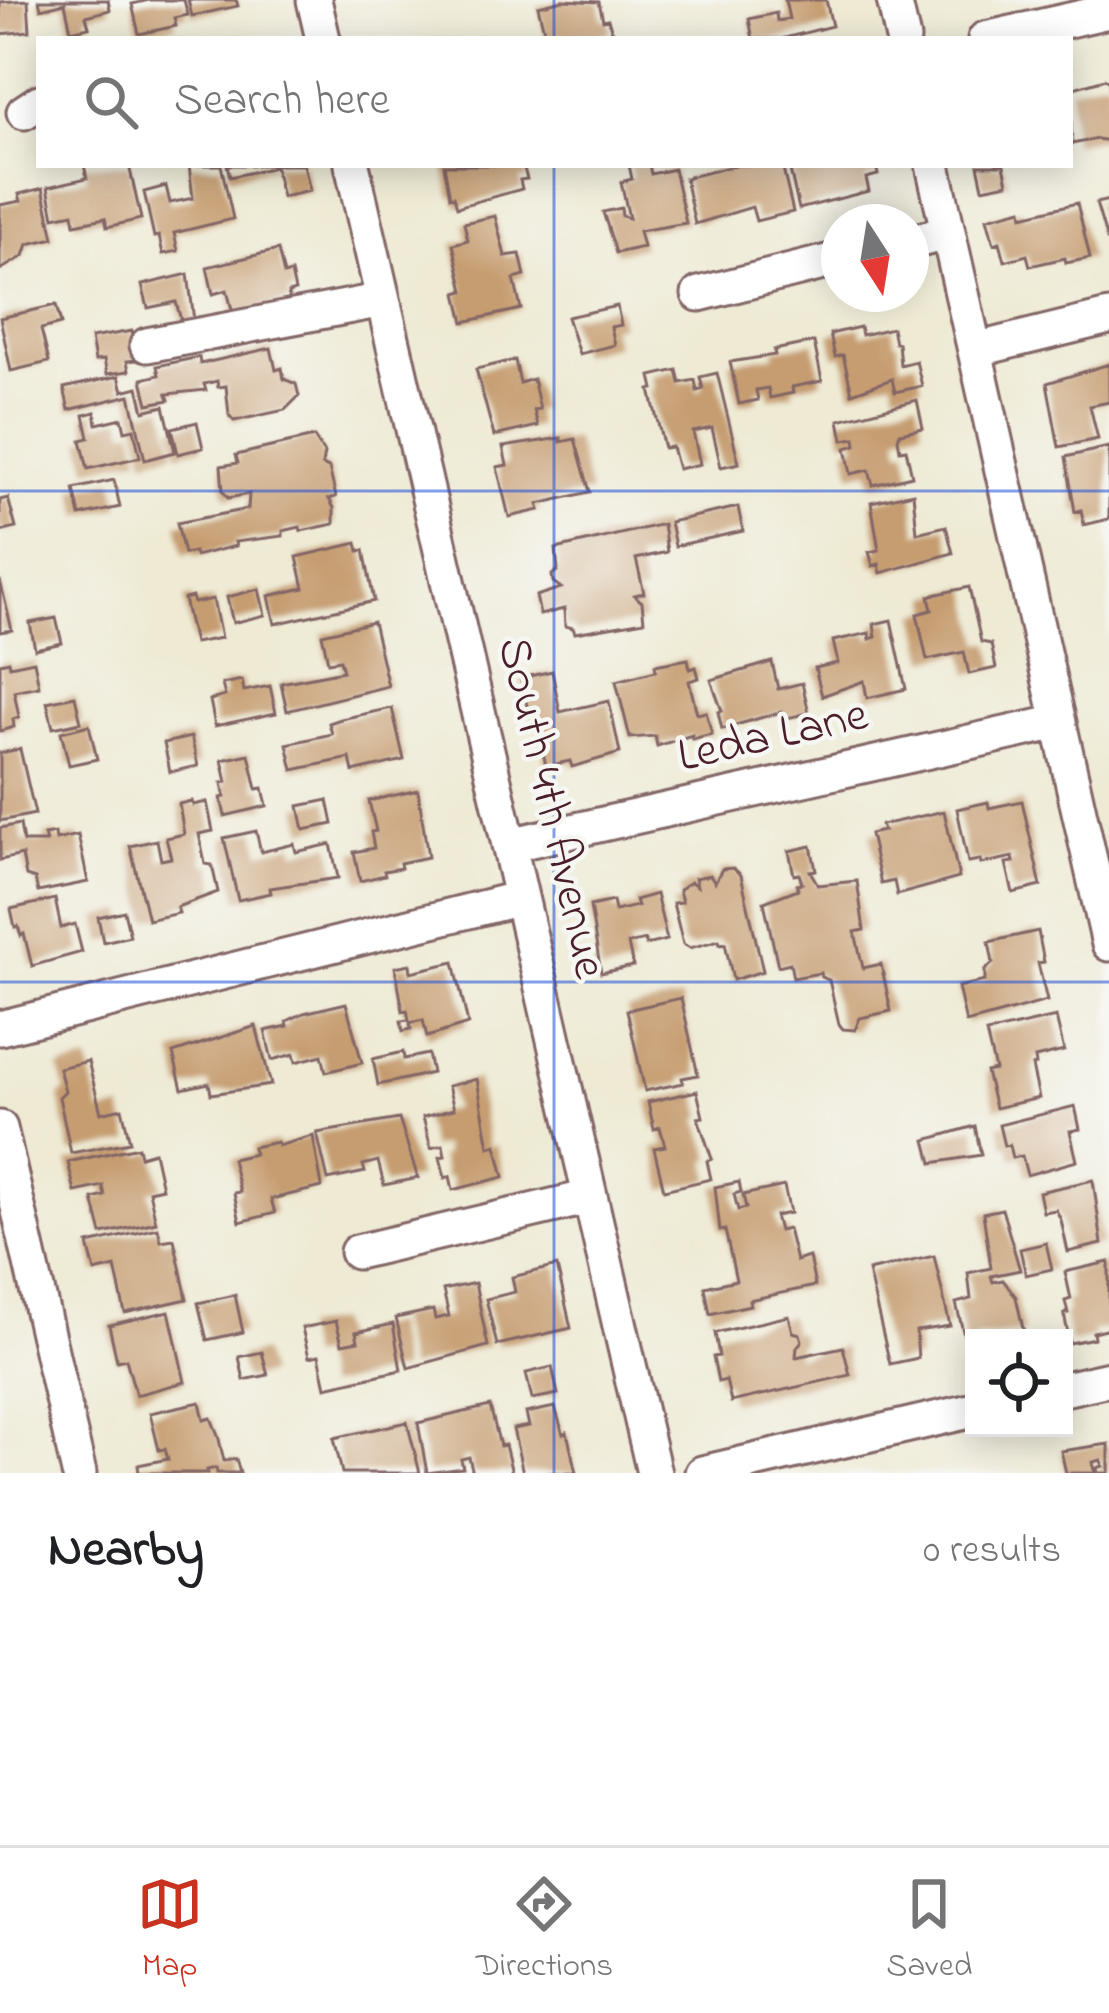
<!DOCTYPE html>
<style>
:root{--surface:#fff;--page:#f2f2f2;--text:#202124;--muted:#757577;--line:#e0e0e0;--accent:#c8321e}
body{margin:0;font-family:"Indie Flower",sans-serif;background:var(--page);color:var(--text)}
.controls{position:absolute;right:36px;bottom:36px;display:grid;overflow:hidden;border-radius:0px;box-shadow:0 6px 30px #0003}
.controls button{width:108px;height:108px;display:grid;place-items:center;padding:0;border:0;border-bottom:3px solid var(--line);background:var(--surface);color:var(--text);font:60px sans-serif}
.compass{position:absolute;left:821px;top:204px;width:108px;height:108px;border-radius:50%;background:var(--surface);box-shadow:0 6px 30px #0003;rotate:168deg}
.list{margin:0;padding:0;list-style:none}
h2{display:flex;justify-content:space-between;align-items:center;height:156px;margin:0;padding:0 48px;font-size:51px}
h2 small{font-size:39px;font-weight:400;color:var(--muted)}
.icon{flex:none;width:66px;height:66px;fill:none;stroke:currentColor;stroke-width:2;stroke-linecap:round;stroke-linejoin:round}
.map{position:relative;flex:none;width:1109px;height:1473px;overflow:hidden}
.search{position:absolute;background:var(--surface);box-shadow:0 6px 30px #0003;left:36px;right:36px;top:36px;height:132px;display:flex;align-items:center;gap:30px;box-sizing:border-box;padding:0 42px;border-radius:0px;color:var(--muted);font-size:45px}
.sheet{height:372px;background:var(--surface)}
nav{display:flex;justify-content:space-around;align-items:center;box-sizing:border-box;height:168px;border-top:3px solid var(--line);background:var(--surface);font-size:33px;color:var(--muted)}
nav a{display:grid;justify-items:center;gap:6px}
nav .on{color:var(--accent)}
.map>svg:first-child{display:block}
</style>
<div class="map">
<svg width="1109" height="1473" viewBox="0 0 1109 1473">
<rect width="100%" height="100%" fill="#f6f6f2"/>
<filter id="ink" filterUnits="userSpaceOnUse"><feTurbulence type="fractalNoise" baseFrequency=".00833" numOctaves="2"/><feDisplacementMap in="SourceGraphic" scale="24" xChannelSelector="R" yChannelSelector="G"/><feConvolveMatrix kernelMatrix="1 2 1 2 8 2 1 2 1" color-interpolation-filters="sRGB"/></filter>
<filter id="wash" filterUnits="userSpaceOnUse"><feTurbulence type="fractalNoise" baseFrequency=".004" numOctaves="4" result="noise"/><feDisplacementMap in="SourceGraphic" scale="48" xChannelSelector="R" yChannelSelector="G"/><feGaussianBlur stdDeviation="2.7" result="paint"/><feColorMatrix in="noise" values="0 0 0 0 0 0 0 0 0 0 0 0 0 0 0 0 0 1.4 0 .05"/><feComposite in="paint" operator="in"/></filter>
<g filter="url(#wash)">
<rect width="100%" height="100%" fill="#eeead4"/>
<g id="blocks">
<!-- building -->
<path fill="#c69d71" d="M28 0 30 31 0 34V2Z
M39 0H108L110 10 86 16 89 27 71 31 65 3 41 9Z
M149 0H184L188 15 174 18 176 26 139 34 132 4Z
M188 0H236L238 6 192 16Z
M563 0 599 2 603 20 608 19 612 32 597 36V39H546L538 6Z
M785 0H826L832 26 781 39H753L749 19 776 13 777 21 789 19Z
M1105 79 1109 82V141L1097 139 1072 144 1070 89Z
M84 165H129L141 219 107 227 105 218 75 224 73 213 54 217 48 187 87 178Z
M189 165H221L233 219 174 233 178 251 163 254 159 236 154 237 144 192 166 186 170 203 193 198Z
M227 165H304L310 191 282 197 275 167 230 177Z
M444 165H523L527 179 520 180 522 189 457 207 454 196 450 197Z
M629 165H649L651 174 674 169 686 223 639 231 643 247 616 253 603 212 621 208 622 216 629 218 621 182 632 179Z
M737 165H782L793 212 756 221 752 207 695 224 685 178Z
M876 165 878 175 866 178 869 191 799 209 789 166Z
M978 165H1004L1008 183 983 188Z
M43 188 54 238 28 244 24 256 0 270V205L21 201 19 194Z
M1109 200V240H1107L1096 203Z
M1077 203 1090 258 1066 263 1065 258 1030 266 1027 255 1005 261 1000 242 994 244 987 218 1022 209 1023 216Z
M495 216 505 256 520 254 525 276 514 279 521 309 464 322 457 293 464 291 453 244 468 240 464 223Z
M278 250 284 275 291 273 295 291 288 293 290 301 233 314 227 290 213 294 207 267Z
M188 274 194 321 182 324 176 302 148 308 142 285Z
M56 305 61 324 41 329 49 362 11 371 0 318Z
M617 306 621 325 611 327 615 345 579 354 567 317Z
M860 327 862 335 892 328 895 343H898L900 365 916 361 922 386 895 392 892 379 852 393 843 355 835 357 830 334Z
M132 331 137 360 127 361 129 371 107 374 104 360 95 361 91 338Z
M814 342 822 381 792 387 793 393 770 398 768 388 756 390 758 400 739 404 730 362 775 355 774 350Z
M271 348 276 370 282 368 284 379 296 384 299 396 285 410 234 421 229 415 226 386 218 387 217 381 204 384 206 390 167 394 169 400 148 404 142 379 159 375 157 366 199 357 200 364Z
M515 360 520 383 533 379 540 409 534 410 538 426 494 436 476 369Z
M1109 364V402L1090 406 1098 439 1059 447 1047 383Z
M677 370 680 383 695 380 697 391 703 389 700 377 717 373 739 463 721 467 712 428 693 432 700 464 678 469 672 447 664 448 650 390 654 389 651 376Z
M119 376 123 391 138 387 144 411 164 406 175 452 145 460 130 395 69 410 64 388Z
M917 400 923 428 900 433 898 439 900 450 906 449 912 476 873 485 869 470 851 474 846 448 856 445 855 438 843 440 839 420Z
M95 412 97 424 122 418 125 431 134 429 140 457 88 469 81 440 89 438 84 415Z
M197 422 203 448 178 454 172 428Z
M314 437 324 453 322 465 329 468 336 497 329 499 334 508V524L301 531 300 527 283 531V536L235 542 236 546 195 556 194 552 184 554 177 523 248 509 249 494 228 498 223 491 221 466 238 463 236 455Z
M561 438V442L575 439 590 492 538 504 540 510 509 517 497 467 507 465 503 447Z
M1109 447V519L1084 525 1081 510 1075 512 1066 457Z
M114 480 120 507 80 516 74 489Z
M913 493 917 533 946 526 953 553 881 573 879 564 873 566 869 552 879 550 871 502Z
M8 498 16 528 0 532V500Z
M738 507 743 531 675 546 670 522Z
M663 524 667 552 636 559 644 593 634 595 642 602 644 621 575 633 573 628 565 626 564 609 540 615 536 596 561 588 553 582 552 575 558 570 556 549Z
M357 543 359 551 364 550 374 601 275 624 269 596 304 588 297 557Z
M0 580 12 630 0 632Z
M969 587 981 642 991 644 996 668 969 674 964 652 927 660 917 614 932 610 929 596Z
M259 589 265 615 233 623 227 597Z
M192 597 194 603 213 599 221 638 194 643 184 599Z
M56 618 62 643 35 649 30 623Z
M891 620 906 689 867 698 864 681 822 696 815 668 838 663 833 641 869 633 870 639 876 637 874 624Z
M373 622 388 686 287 711 281 683 343 671 340 660 328 662 322 634Z
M688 659 690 669 696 667 699 678 689 681 697 714 706 712 712 734 692 739V735L657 746 655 736 630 738 616 681 656 671 655 665Z
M9 661 10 666 34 661 39 686 14 691 19 717 13 719 14 727 0 731V663Z
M772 662 778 689 802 683 809 713 783 719 781 712 722 729 718 712 722 711 711 680Z
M552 671 560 712 609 701 620 753 572 767 570 761 546 766 535 714 529 715 521 678Z
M242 680 244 691 270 686 276 713 215 726 210 700 225 696 222 684Z
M75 696 81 722 53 728 47 702Z
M392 708 404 760 353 772 350 758 293 770 287 744 332 734 329 723 341 719Z
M89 725 97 759 69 765 61 732Z
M191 737 198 766 170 772 164 743Z
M20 749 35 814 0 821V753Z
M249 754 257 789 263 788 267 806 225 816 221 798 225 797 222 783 227 782 222 760Z
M418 790 428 857 400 863 401 868 384 871 385 875 360 881 354 852 374 848 371 832 376 831 369 801Z
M328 800 333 824 304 830 299 806Z
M192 801 193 805 207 802 213 831 199 834 205 864 212 865 218 892 177 907 179 913 148 920 130 846 157 840 161 860 171 858 166 838 184 834 179 804Z
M1022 801 1041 886 1013 893 1006 863 1014 862 1013 857 981 864 980 860 968 862 957 809 988 802 989 808Z
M944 811 959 878 897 895 894 881 881 884 870 834 883 831 881 825Z
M20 824 23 842H46L44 835 55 833 56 840 78 835 88 882 38 892 35 879 26 876 22 855 0 860V828Z
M256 831 261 852 294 844 296 852 331 844 338 878 270 888 271 893 238 900 224 838Z
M811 846 816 870 810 871 818 885 857 881 864 930 855 932 863 968 881 964 891 1011 860 1018 855 1030 843 1029 839 1024 829 980 821 977 820 973 793 978 790 963 778 966 764 902 798 889 797 884 802 883 799 874 794 875 789 851Z
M733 868 741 875 763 971 733 980 725 943 720 944 719 940 690 948 683 944 673 903 682 902 679 890 685 885 691 882 697 886 695 878 710 875 715 882 722 869Z
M656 894 667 940 646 945 645 940 628 944 633 966 601 973 590 906 613 901 615 911 637 906 635 900Z
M55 899 61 928 75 924 82 952 32 966 24 934 21 936 18 926 15 927 11 909Z
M124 911 130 936 103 942 98 917Z
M1038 931 1044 962 1038 963 1047 1001 966 1023 958 987 985 981V970L993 963 989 942Z
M454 962 468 1024 427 1037 423 1020 410 1023 411 1029 403 1031 401 1021 409 1020 407 1010 403 1011 395 967 410 964 411 972Z
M681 998 698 1075 682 1078 683 1083 645 1091 627 1010Z
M346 1003 362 1063 326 1072 322 1055 296 1062 294 1054 272 1060 265 1031 288 1026 287 1021 304 1013Z
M1056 1017 1064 1051 1035 1058 1036 1065 1032 1066 1039 1098 995 1108 986 1072 995 1070 986 1033Z
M256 1026 271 1085 211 1094 209 1083 182 1089 173 1053Z
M403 1052 404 1059 428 1054 432 1073 378 1085 373 1059Z
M88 1061 101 1113 122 1108 130 1142 71 1153 59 1097 65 1091 59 1068Z
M477 1079 489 1147 496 1145 504 1177 453 1190 450 1176 445 1178 440 1157 445 1156 443 1145 431 1148 423 1117 454 1109 448 1086Z
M697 1091 703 1117 698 1118 712 1159 707 1161 711 1179 664 1190 654 1148 665 1146 660 1127 654 1129 648 1102Z
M1075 1106 1080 1129 1070 1131 1077 1161 1027 1175 1022 1156 1012 1158 1009 1145 1004 1146 999 1125Z
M399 1119 418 1178 384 1185 378 1161 363 1165 365 1172 328 1180 317 1133Z
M975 1126 981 1155 932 1163 926 1140Z
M313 1136 322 1187 271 1199 275 1213 240 1222 234 1193 240 1192 232 1159 254 1154 253 1147 277 1142 278 1146Z
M138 1147 140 1156 154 1152 162 1188 149 1191 156 1222 102 1234 93 1199 105 1196 103 1186 75 1192 68 1162Z
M1093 1180 1102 1244 1068 1252 1061 1220 1056 1210 1043 1212 1039 1192Z
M739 1182 741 1192 734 1194 738 1210 746 1208 743 1195 784 1186 790 1213 775 1216 779 1231 788 1229 796 1261 809 1257 815 1286 749 1300 750 1305 710 1314 705 1287 736 1280 725 1230 720 1231 715 1187Z
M1002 1209 1020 1270 991 1276 993 1282 1003 1280 1016 1297 1024 1333 974 1338V1346L967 1348 956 1303 971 1299 968 1273 991 1268 983 1213Z
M158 1228 161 1241 174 1239 187 1299 125 1313 115 1267 95 1272 88 1244Z
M1046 1243 1052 1269 1026 1275 1020 1249Z
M934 1256 950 1326 916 1331 918 1358 890 1364 868 1271Z
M1109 1262V1328L1093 1332 1094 1338 1070 1343 1064 1314 1068 1313 1065 1301 1071 1299 1065 1272Z
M557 1266 571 1328 497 1345 486 1299 515 1292 512 1277Z
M475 1283 488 1346 408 1368 396 1318 433 1310 435 1319 449 1316 443 1290Z
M235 1295 243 1332 207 1340 198 1303Z
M169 1311 185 1382 136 1395 126 1359 117 1361 109 1325Z
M789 1316 793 1332 800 1334 802 1341 797 1347 796 1357 843 1347 850 1375 731 1402 726 1380 718 1382 713 1357 719 1356 715 1333Z
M336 1321 342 1344 358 1341 356 1332 393 1324 401 1370 326 1387 319 1355 309 1357 302 1328Z
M262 1352 268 1375 244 1380 239 1357Z
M552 1367 558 1394 532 1399 526 1373Z
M200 1402 204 1420 211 1418 218 1435 224 1461 236 1459 240 1473H217L216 1468 207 1470 208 1473H139L138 1465 168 1459 165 1449 159 1450 150 1413Z
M490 1406 500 1446 505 1445 512 1473H473L469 1457 461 1459 463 1468 427 1473 418 1423Z
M555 1407 563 1434 567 1432 576 1473H523L513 1429 529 1426 526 1413Z
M407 1422 420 1473H342L334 1438Z
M1109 1444V1473H1098L1097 1468 1103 1466 1101 1460 1093 1462 1095 1473H1066L1061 1451Z"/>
</g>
</g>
<g filter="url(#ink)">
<use href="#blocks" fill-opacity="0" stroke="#836666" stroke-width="3"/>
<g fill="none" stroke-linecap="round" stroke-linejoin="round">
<defs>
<path id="minor" d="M314 0 323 39
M894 0 903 39
M985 39 1109 11
M24 112 39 102
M352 165 654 1473
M933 165 1109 944
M911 242 948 233
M699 294 839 259
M147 345 383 300
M975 350 1109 317
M509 845 1059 722
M0 1028 521 898
M0 1128 79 1473
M357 1252 590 1197
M1064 1389 1109 1379
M702 1473 974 1410"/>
</defs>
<!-- minor casing -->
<use href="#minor" stroke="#836666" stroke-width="39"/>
<!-- minor -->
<use href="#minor" stroke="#fff" stroke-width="33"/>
</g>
</g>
<!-- grid -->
<path fill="none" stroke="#1d4ed8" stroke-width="3" stroke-opacity="0.55" d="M554 0V39M554 165V1473M0 491H1109M0 982H1109"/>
<g text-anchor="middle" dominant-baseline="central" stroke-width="9" stroke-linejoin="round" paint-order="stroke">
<!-- street labels -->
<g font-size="48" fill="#4a1f2b" stroke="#f6f6f2">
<text transform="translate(773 737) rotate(-13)">Leda Lane</text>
<text transform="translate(550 808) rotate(77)">South 4th Avenue</text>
</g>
</g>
</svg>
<div class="controls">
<button><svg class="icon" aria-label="locate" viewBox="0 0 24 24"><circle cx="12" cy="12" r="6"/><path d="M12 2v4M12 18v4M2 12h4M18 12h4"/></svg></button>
</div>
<svg class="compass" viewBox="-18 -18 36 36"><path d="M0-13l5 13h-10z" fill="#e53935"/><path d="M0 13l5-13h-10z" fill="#757577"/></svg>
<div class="search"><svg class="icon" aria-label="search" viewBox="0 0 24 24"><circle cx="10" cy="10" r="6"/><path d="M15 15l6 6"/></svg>Search here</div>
</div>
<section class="sheet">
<h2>Nearby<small>0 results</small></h2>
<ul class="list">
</ul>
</section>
<nav>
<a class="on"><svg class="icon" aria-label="map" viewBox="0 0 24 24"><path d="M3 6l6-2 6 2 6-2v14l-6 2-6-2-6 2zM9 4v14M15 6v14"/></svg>Map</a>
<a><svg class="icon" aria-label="directions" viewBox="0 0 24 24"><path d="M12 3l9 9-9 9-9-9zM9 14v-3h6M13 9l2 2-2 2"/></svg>Directions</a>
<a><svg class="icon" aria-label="saved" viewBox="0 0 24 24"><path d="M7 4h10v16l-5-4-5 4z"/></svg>Saved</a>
</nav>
